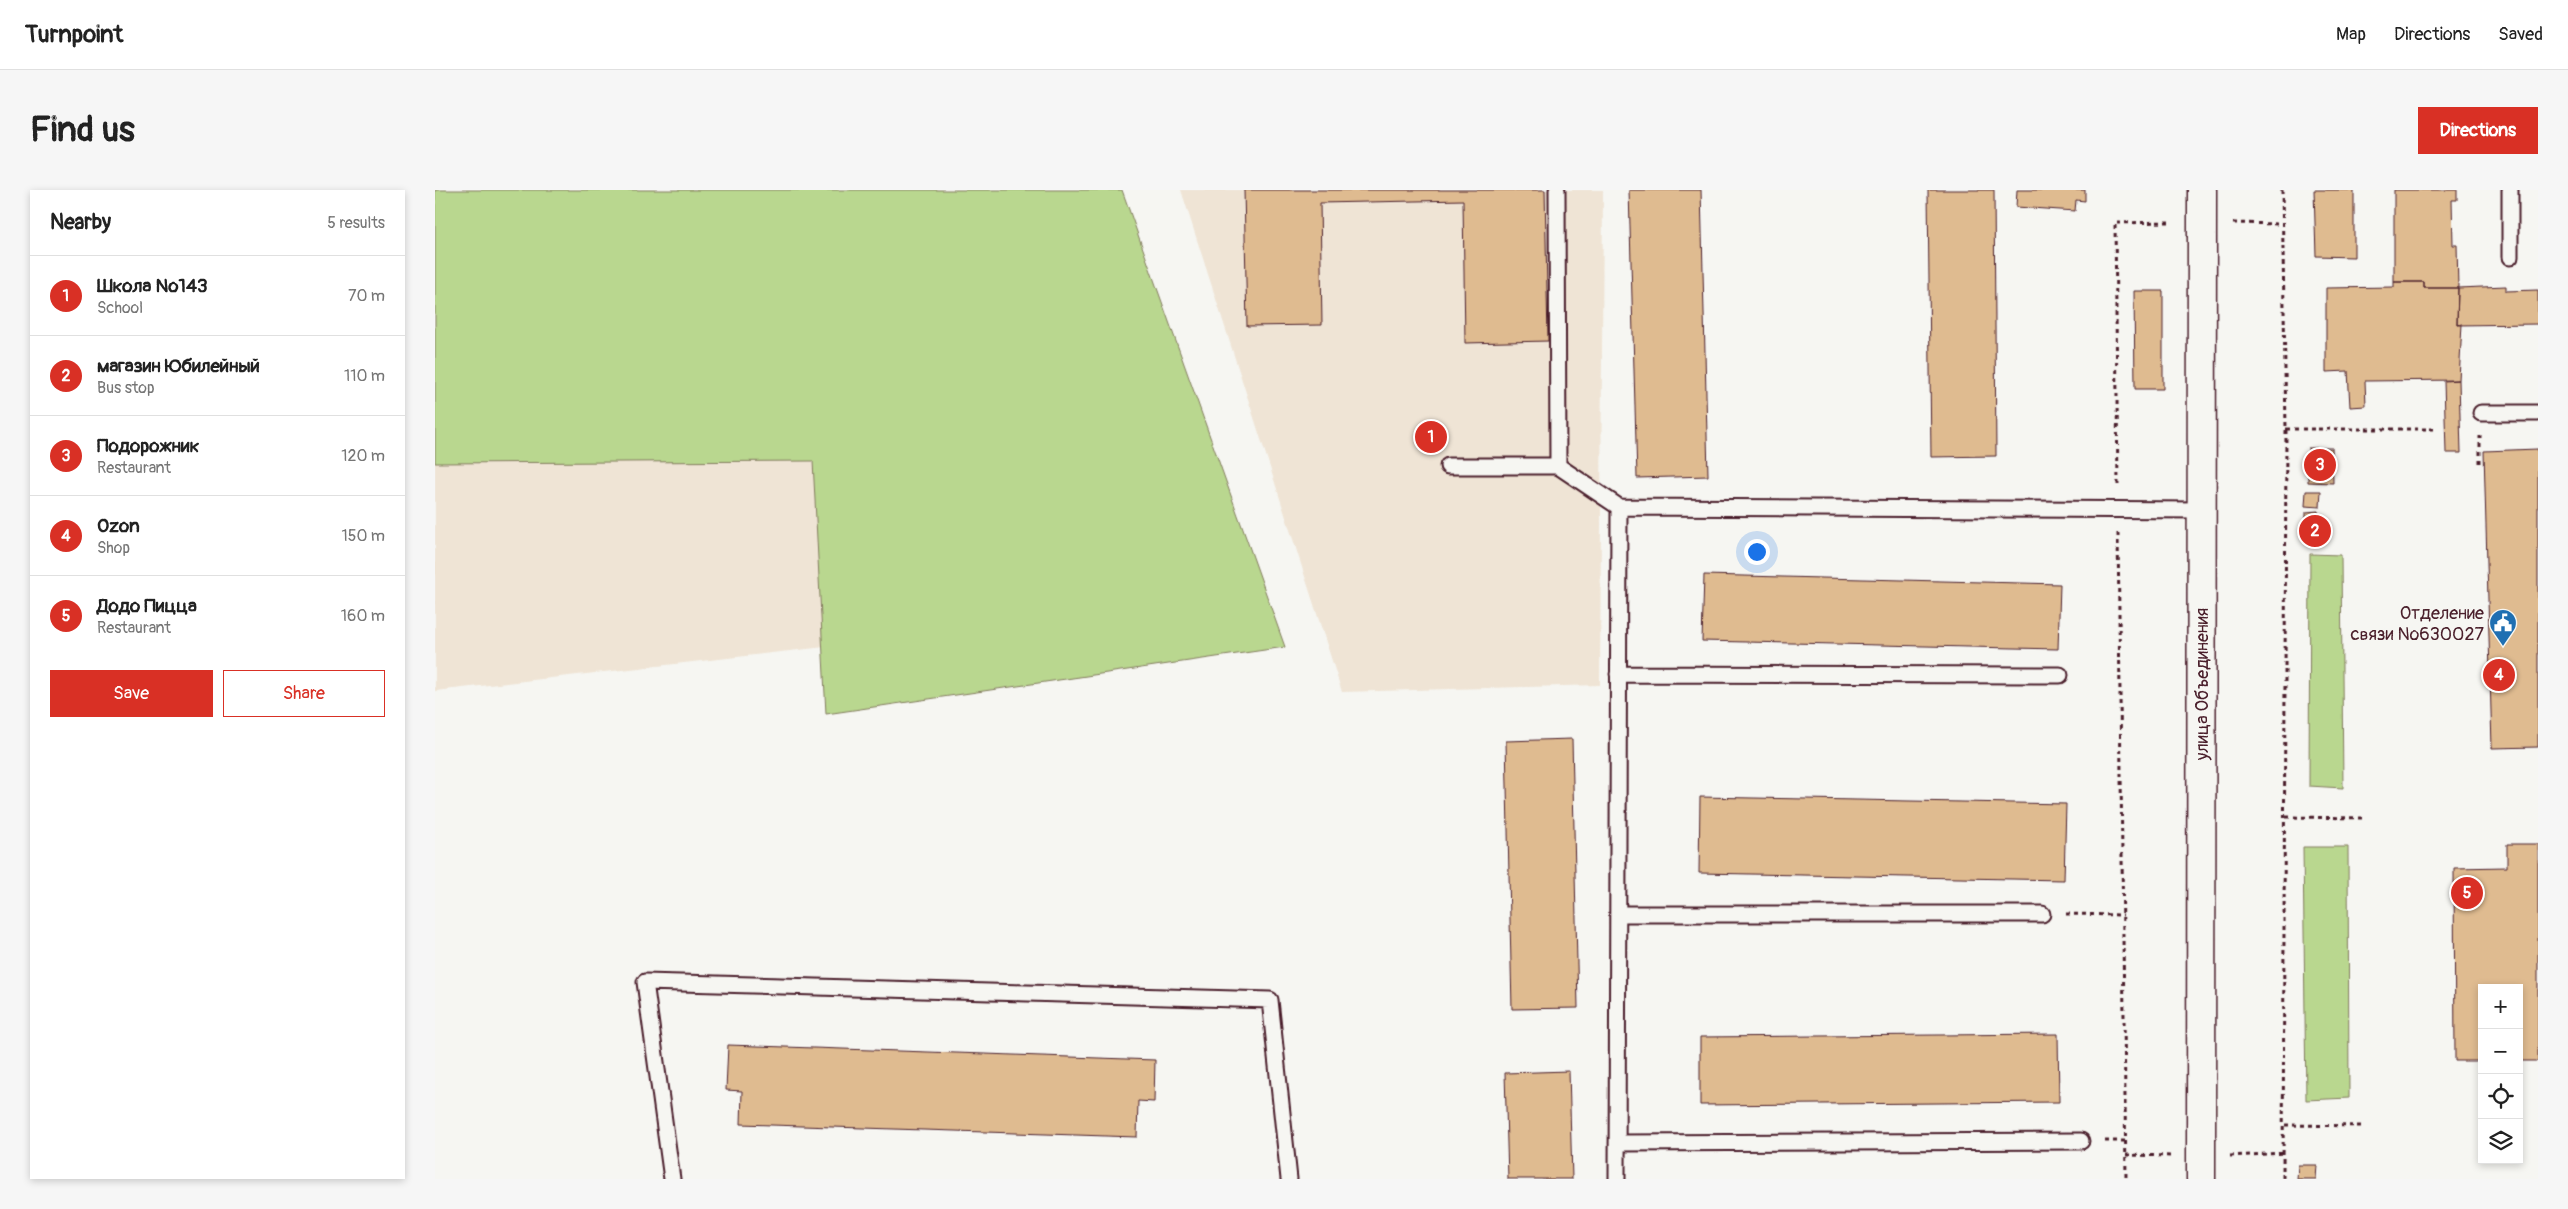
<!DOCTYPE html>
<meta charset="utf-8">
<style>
:root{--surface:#fff;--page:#f6f6f6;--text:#222;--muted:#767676;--line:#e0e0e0;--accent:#d93025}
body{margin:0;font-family:Pangolin,sans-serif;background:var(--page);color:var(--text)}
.controls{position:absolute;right:15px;bottom:15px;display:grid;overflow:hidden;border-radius:0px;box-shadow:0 2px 8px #0003}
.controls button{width:45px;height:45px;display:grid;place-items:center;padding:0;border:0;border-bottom:1px solid var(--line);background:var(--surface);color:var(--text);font:25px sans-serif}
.you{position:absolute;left:1321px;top:361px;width:18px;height:18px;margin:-12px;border:4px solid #fff;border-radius:50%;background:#1a73e8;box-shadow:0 0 0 8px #1a73e833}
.badge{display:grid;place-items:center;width:32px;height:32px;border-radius:50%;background:var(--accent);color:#fff;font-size:16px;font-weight:700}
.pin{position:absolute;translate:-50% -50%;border:2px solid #fff;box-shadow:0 1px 5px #0006}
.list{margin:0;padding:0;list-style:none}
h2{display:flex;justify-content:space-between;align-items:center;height:65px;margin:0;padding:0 20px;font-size:21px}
h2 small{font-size:16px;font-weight:400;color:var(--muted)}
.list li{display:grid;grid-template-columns:32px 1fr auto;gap:15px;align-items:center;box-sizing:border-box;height:80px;padding:0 20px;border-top:1px solid var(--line)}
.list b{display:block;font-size:19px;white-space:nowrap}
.list p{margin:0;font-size:16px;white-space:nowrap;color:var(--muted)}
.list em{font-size:16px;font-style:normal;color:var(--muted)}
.actions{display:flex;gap:10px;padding:15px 20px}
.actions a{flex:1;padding:11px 0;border:1px solid var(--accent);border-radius:0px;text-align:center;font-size:18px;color:var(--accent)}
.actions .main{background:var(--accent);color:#fff}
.icon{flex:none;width:28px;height:28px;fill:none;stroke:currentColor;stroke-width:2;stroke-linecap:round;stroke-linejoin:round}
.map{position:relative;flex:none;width:2103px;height:989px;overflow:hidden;border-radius:0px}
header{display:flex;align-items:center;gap:30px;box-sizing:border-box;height:70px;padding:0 25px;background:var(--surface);border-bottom:1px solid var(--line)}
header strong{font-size:24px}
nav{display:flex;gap:28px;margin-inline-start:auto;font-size:18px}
.intro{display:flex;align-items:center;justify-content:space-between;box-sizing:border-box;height:120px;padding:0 30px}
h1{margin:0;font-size:35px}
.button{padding:12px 22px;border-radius:0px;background:var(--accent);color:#fff;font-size:18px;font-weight:700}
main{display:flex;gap:30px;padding:0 30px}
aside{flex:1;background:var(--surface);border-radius:0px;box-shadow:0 2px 8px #0003}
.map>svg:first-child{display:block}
</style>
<header>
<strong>Turnpoint</strong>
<nav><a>Map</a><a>Directions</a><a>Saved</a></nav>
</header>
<div class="intro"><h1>Find us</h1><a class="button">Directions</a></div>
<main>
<aside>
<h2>Nearby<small>5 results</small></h2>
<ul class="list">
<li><span class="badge">1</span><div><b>Школа №143</b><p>School</p></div><em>70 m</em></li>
<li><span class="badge">2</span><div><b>магазин Юбилейный</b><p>Bus stop</p></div><em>110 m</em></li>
<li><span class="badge">3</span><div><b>Подорожник</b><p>Restaurant</p></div><em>120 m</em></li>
<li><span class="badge">4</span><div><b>Ozon</b><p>Shop</p></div><em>150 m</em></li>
<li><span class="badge">5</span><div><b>Додо Пицца</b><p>Restaurant</p></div><em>160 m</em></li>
</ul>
<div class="actions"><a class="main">Save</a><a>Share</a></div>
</aside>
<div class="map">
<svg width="2103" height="989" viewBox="0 0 2103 989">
<rect width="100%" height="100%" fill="#f6f6f2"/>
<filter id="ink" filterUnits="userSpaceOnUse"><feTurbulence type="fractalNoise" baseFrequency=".02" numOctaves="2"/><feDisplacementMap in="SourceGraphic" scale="10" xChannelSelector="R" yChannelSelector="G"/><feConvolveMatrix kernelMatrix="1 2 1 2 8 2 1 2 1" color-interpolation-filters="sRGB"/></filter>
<g filter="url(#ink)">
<!-- built -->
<path fill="#efe4d5" d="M0 0H493L542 440 0 501Z
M746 0H1168L1165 495 907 502Z"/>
<!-- green -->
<path fill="#b9d78f" stroke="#827b5d" d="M0 0H687L850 457 391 524 378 271 0 273Z
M1875 364 1906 365 1908 598 1874 596Z
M1868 657H1913L1914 908 1871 910Z"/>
<!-- building -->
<path fill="#dfbb90" stroke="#4a1f2b" d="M809 0H1110L1113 151 1030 153 1028 10 885 13 887 135 812 136Z
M1194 0H1266L1273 286 1202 288Z
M1493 0H1559L1561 266 1496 267Z
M1582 0H1650V11L1641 10 1640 21 1581 17Z
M1879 0H1919V67L1881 66Z
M1959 0H2022V10H2017L2018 55H2022L2023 98H1989V92H1959Z
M1959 92H1989V98H2023L2022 135 2027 134 2024 190 1930 191 1931 216 1915 217 1913 181 1891 182V98L1959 97Z
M2071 96V101L2103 100V134L2022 135 2023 98Z
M1699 101H1728V199H1700Z
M2024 190 2026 263H2011L2009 191Z
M1873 258H1897L1898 293 1873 292Z
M2103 259V557L2057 558 2049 261Z
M1871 301H1886L1885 317 1870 316Z
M1883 321 1884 335H1871V322Z
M1269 385 1625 394 1623 459 1267 451Z
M1137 549 1143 818 1077 819 1071 551Z
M1265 607 1631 614 1629 690 1264 683Z
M2072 654H2103V871H2084V798H2047V871H2020L2019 678 2072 677Z
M1623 844 1624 912 1265 915V847Z
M293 855 720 870 719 912 703 911 702 947 306 934 307 901 291 900Z
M1134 881 1137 989H1073L1070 883Z
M1863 975H1882L1881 989H1862Z"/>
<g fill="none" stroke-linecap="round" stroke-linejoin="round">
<defs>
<path id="service" d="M1122 0 1123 276
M2075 0V67
M2046 223H2103
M1013 276H1123L1184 317
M1183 484 1625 485
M1183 724H1607
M1182 953 1646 951
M237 989 210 792 835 810 854 989
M1182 989 1184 317 1767 320"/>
<path id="tertiary" d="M1766 989 1767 0"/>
</defs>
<!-- service casing -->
<use href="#service" stroke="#4a1f2b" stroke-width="19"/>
<!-- tertiary casing -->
<use href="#tertiary" stroke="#4a1f2b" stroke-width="31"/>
<!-- path -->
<path stroke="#4a1f2b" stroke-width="3" stroke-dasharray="4 4" stroke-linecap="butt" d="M1847 0 1851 239 1848 989
M1798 33 1847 34
M1851 239H2002
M2045 273V246
M1683 295 1680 33 1736 32
M1683 343 1691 989
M1851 627 1929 628
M1631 724 1688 725
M1850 935 1929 936
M1670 951H1690
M1691 965 1737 966
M1795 966 1850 963"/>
<!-- service -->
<use href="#service" stroke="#f6f6f2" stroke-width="15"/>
<!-- tertiary -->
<use href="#tertiary" stroke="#f6f6f2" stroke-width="28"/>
</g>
</g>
<!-- icons -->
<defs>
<symbol id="civic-pin" viewBox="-11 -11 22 30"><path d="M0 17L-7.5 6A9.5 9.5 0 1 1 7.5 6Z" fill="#1f6fb2" stroke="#f6f6f2"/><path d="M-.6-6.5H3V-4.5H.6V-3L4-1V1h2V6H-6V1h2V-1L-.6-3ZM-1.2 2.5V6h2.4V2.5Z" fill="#fff"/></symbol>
</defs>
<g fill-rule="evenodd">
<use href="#civic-pin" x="2052" y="417" width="32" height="43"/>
</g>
<g text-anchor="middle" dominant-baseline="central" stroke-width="5" stroke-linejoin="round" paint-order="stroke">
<!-- poi labels -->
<g font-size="18" fill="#4a1f2b" stroke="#f6f6f2" text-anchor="end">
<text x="2049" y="423">Отделение<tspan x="2049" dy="21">связи №630027</tspan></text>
</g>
<!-- street labels -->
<g font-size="18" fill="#4a1f2b" stroke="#f6f6f2">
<text transform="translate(1767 494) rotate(-90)">улица Объединения</text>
</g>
</g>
</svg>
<div class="controls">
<button>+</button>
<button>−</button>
<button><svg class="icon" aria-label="locate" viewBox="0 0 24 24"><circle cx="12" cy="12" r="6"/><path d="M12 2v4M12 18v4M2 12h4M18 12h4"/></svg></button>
<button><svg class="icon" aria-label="layers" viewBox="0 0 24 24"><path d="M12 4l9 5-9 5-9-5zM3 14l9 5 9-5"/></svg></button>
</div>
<div class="you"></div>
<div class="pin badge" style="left:996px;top:247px">1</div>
<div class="pin badge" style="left:1880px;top:341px">2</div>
<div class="pin badge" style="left:1885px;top:275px">3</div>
<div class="pin badge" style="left:2064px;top:485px">4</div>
<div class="pin badge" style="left:2032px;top:703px">5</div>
</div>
</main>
